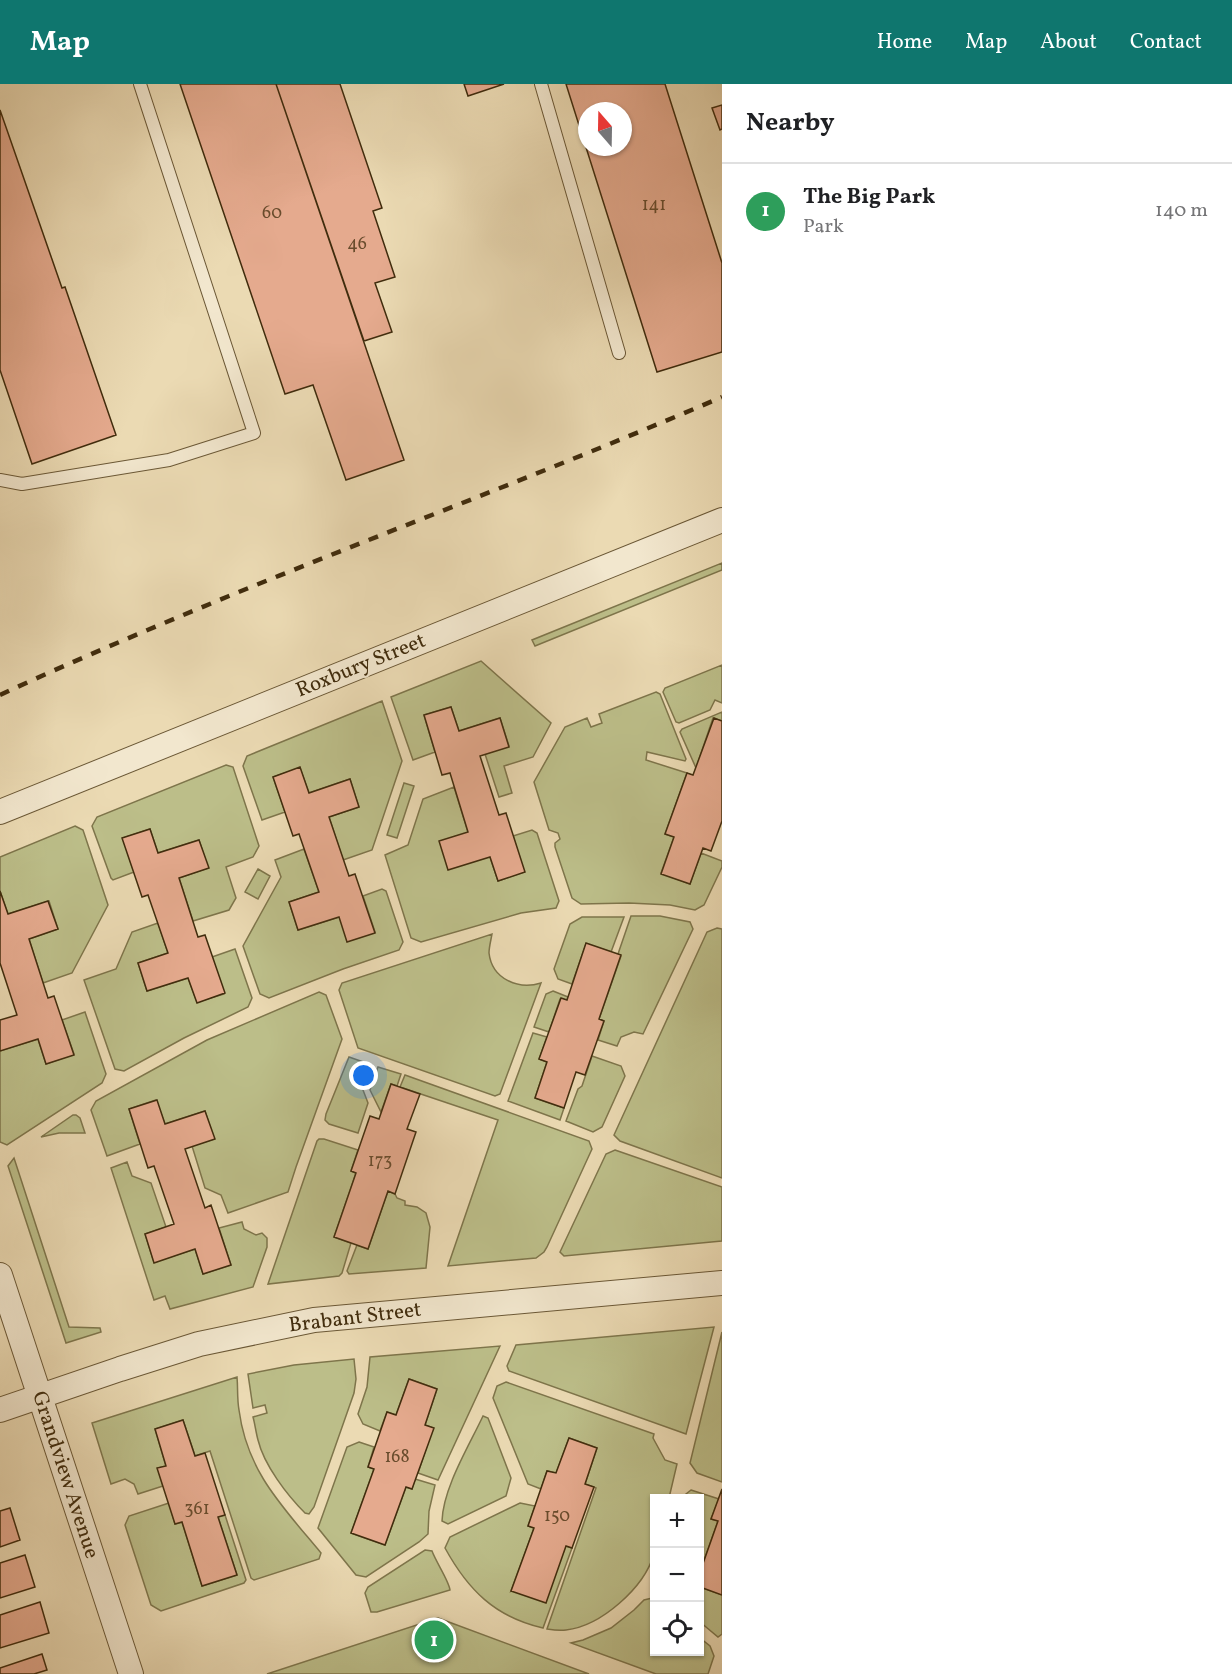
<!DOCTYPE html>
<meta charset="utf-8">
<style>
:root{--surface:#fff;--page:#f6f6f6;--text:#202124;--muted:#757577;--line:#e0e0e0;--accent:#0f766e}
body{margin:0;font-family:Vollkorn,serif;background:var(--page);color:var(--text)}
.controls{position:absolute;right:18px;bottom:18px;display:grid;overflow:hidden;border-radius:0px;box-shadow:0 2px 4px #0004}
.controls button{width:54px;height:54px;display:grid;place-items:center;padding:0;border:0;border-bottom:2px solid var(--line);background:var(--surface);color:var(--text);font:30px sans-serif}
.compass{position:absolute;left:578px;top:18px;width:54px;height:54px;border-radius:50%;background:var(--surface);box-shadow:0 2px 4px #0004;rotate:340deg}
.you{position:absolute;left:364px;top:992px;width:21px;height:21px;margin:-15px;border:4px solid #fff;border-radius:50%;background:#1a73e8;box-shadow:0 0 0 9px #1a73e833}
.badge{display:grid;place-items:center;width:39px;height:39px;border-radius:50%;background:var(--accent);color:#fff;font-size:20px;font-weight:700}
.pin{position:absolute;translate:-50% -50%;border:3px solid #fff;box-shadow:0 2px 6px #0006}
.list{margin:0;padding:0;list-style:none}
h2{display:flex;justify-content:space-between;align-items:center;height:78px;margin:0;padding:0 24px;font-size:26px}
h2 small{font-size:20px;font-weight:400;color:var(--muted)}
.list li{display:grid;grid-template-columns:39px 1fr auto;gap:18px;align-items:center;box-sizing:border-box;height:96px;padding:0 24px;border-top:2px solid var(--line)}
.list b{display:block;font-size:22px;white-space:nowrap}
.list p{margin:0;font-size:20px;white-space:nowrap;color:var(--muted)}
.list em{font-size:20px;font-style:normal;color:var(--muted)}
.icon{flex:none;width:33px;height:33px;fill:none;stroke:currentColor;stroke-width:2;stroke-linecap:round;stroke-linejoin:round}
.map{position:relative;flex:none;width:722px;height:1590px;overflow:hidden}
header{display:flex;align-items:center;gap:36px;box-sizing:border-box;height:84px;padding:0 30px;background:var(--accent);color:#fff}
header strong{font-size:28px}
nav{display:flex;gap:33px;margin-inline-start:auto;font-size:21px}
main{display:flex}
aside{flex:1;background:var(--surface)}
.map>svg:first-child{display:block}
</style>
<header>
<strong>Map</strong>
<nav><a>Home</a><a>Map</a><a>About</a><a>Contact</a></nav>
</header>
<main>
<div class="map">
<svg width="722" height="1590" viewBox="0 0 722 1590">
<rect width="100%" height="100%" fill="#ebdab3"/>
<filter id="stains"><feTurbulence type="fractalNoise" baseFrequency=".00333" numOctaves="4"/><feColorMatrix values="0 0 0 0 .2 0 0 0 0 .09 0 0 0 0 .02 0 0 0 .5 -.17"/></filter>
<radialGradient id="worn" r=".72"><stop offset=".6" stop-color="#630" stop-opacity="0"/><stop offset="1" stop-color="#630" stop-opacity=".3"/></radialGradient>
<!-- green -->
<path fill="#bcbe89" stroke="#7e754b" stroke-width="1.5" d="M722 479V486L535 562 532 556Z
M481 577 551 639 533 673 504 682 512 709 499 713 485 670 509 662 500 634 459 647 451 623 424 631 435 668 413 676 391 613Z
M722 581V619L715 616 710 626 679 639 676 638 663 608 665 604Z
M656 608 660 610 686 675 685 677 647 668 646 676 687 689 665 750 674 753 661 789 690 800 701 769 722 777V783L704 821 695 826 670 821 629 819 581 820 572 814 555 763V759L560 755 558 749 549 746 534 698 565 643 587 634 591 643 602 639 599 630Z
M382 617 402 677 372 766 343 776 329 733 359 723 350 695 309 709 300 684 273 693 285 728 262 736 243 682 247 672Z
M722 628V637L713 634 696 684 680 648 682 645Z
M226 681 233 683 259 762 253 773 226 783 236 814 229 826 193 837 179 794 208 784 199 756 158 769 150 745 123 754 134 788 113 796 111 794 92 742 97 733Z
M404 699 414 702 397 754 387 751Z
M454 703 468 748 490 773 498 797 524 788 513 752 532 746 537 749 559 817 556 824 521 829 421 858 411 854 385 771 408 761 423 715Z
M75 742 83 746 108 821 72 889 43 899 29 855 58 845 49 817 8 830 0 807V773Z
M304 765 319 808 289 818 298 846 339 833 375 848 363 812 382 805 386 807 403 858 399 866 343 885 269 914 260 910 243 862 281 793 275 776Z
M258 785 270 792 258 815 245 808Z
M631 832H660L690 838 693 845 643 950 634 948 621 953 617 962 598 956 604 937 599 935 621 872 618 870Z
M582 833H624L611 868 586 860 572 900 558 895 554 885 570 840Z
M158 839 168 869 138 879 147 907 188 894 197 918 224 910 212 873 235 865 252 914 248 923 184 954 124 987 115 985 84 896 116 885 132 848Z
M717 844 722 845V1094L620 1057 614 1051 707 848Z
M492 850C491 856 489 863 489 869 492 895 518 906 541 899L500 1010 495 1012 358 964 339 906 342 899Z
M553 907 568 913 567 916 560 915 549 948 534 943 546 910Z
M319 908 326 911 342 955 296 1083 288 1108 228 1129 221 1111 205 1104 192 1062 214 1055 205 1027 165 1040 156 1016 129 1025 140 1060 107 1072 91 1026 96 1017 207 956Z
M85 928 106 990 102 999 7 1061 0 1058V967L38 955 46 980 74 970 62 936Z
M533 949 547 953 539 975 547 978 535 1014 564 1024 560 1036 508 1017Z
M592 972 621 982 625 992 602 1043 593 1048 566 1037 578 1005 582 1002Z
M349 973 372 981 363 1006 368 1019 358 1049 329 1040 325 1036 326 1030Z
M378 983 401 990 397 1002 391 1000 381 1028 370 1006Z
M405 991 589 1057 592 1065 547 1163 544 1168 536 1174 448 1182 498 1036 400 1003Z
M73 1031H76L80 1034 85 1049H59L41 1053Z
M319 1055H324L358 1066 351 1087 356 1089 334 1153 351 1159 342 1189 339 1192 268 1200 317 1057Z
M615 1066 722 1103V1157L564 1172 560 1168 606 1070Z
M14 1074 69 1243 100 1244 101 1248 66 1259 8 1082Z
M127 1078 132 1092 151 1099 166 1143 145 1150 154 1178 195 1165 203 1190 231 1181 219 1144 242 1138 244 1145 256 1151 262 1149 267 1154V1163L253 1203 170 1225 165 1212 154 1216 111 1084Z
M388 1107 395 1110 397 1114 405 1117V1121L417 1123 426 1129 430 1143 426 1184 349 1190 347 1187 357 1161 368 1165Z
M714 1243 686 1350 509 1287 507 1282 516 1261Z
M722 1248V1398L697 1389 690 1379Z
M500 1262 438 1396 418 1389 433 1344 425 1341 437 1305 409 1295 396 1331 387 1328 380 1347 363 1340 358 1330 367 1303 370 1273Z
M354 1275 356 1295 354 1309 314 1423 309 1430 305 1429C287 1411 264 1381 258 1356 256 1349 255 1340 253 1333L267 1329 265 1321 253 1324 248 1290 294 1281Z
M237 1293C238 1304 237 1315 239 1326 247 1388 283 1423 321 1469L319 1475 254 1496 251 1494 210 1367 195 1372 183 1336 155 1345 166 1382 158 1384 163 1402 138 1410 134 1400 125 1395 111 1400 92 1339Z
M506 1298 654 1350 653 1354 665 1376 677 1380 669 1414H654C654 1430 657 1457 654 1470 644 1504 601 1542 566 1546 560 1547 553 1546 547 1545L596 1404 585 1400 597 1364 569 1354 556 1389 547 1387 541 1405 528 1400 493 1314 497 1302Z
M483 1332 488 1334 511 1394 506 1412 448 1440 442 1437C443 1404 469 1362 483 1332Z
M359 1358 374 1363 368 1383 374 1385 351 1449 385 1461 406 1403 412 1405 415 1395 435 1401 429 1427 428 1450 419 1458 366 1493 356 1491 318 1444 347 1363Z
M691 1406 719 1415 711 1435 718 1437 700 1488V1414H681Z
M169 1419 175 1440 182 1438 202 1502 237 1491 218 1433 225 1431 246 1496 244 1499 161 1527 151 1521 125 1441 129 1432Z
M520 1419 535 1422 528 1442 534 1444 511 1507 566 1462 572 1464 543 1544C495 1533 468 1506 445 1464L450 1453Z
M425 1466 432 1467C436 1478 449 1497 450 1506L377 1528H371L365 1509 368 1503Z
M700 1503 722 1511V1550L718 1553 700 1538Z
M652 1514 654 1516V1568H700V1554L710 1562 714 1572 708 1590H656L571 1559 583 1556 611 1544 634 1526 644 1516Z
M438 1534 589 1590H267Z"/>
<!-- building -->
<path fill="#e5aa8e" stroke="#402c0d" stroke-width="1.5" fill-rule="evenodd" d="M180 0H276L404 376 346 396 313 301 285 310Z
M276 0H340L382 124 373 127 395 193 375 199 392 248 364 257Z
M464 0H504L468 12Z
M566 0H665L722 179V268L657 288ZM587 27H623V63H587Z
M722 21V45L720 46 712 24Z
M0 26 62 204 65 203 116 351 32 380 0 286Z
M451 623 459 647 500 634 509 663 480 672 499 731 506 729 525 788 498 797 490 773 448 786 439 757 468 748 450 689 442 691 424 631Z
M714 634 722 637V737L711 767 703 764 690 800 661 790 674 753 665 750 687 689 693 691Z
M300 683 309 709 350 695 359 723 329 733 349 792 355 790 375 849 347 858 339 833 298 846 289 818 319 808 299 750 293 752 273 693Z
M150 745 158 769 199 756 209 784 179 794 198 853 205 851 225 909 197 919 188 894 147 907 138 879 168 869 148 811 142 813 122 754Z
M0 807 8 830 48 817 58 845 29 855 48 914 54 912 74 971 46 980 38 955 0 967V936L17 931 0 879Z
M586 859 621 871 599 935 604 937 585 991 576 988 564 1024 535 1014 547 978 539 975 561 914 567 916Z
M391 1000 420 1010 407 1045 416 1048 395 1110 388 1107 368 1165 334 1153 356 1089 351 1087 370 1032 379 1035Z
M157 1016 165 1040 205 1027 215 1055 185 1065 205 1124 211 1121 231 1181 203 1190 195 1165 154 1179 145 1150 174 1140 154 1082 148 1084 129 1025Z
M409 1295 437 1305 425 1341 434 1344 412 1405 406 1403 385 1461 351 1449 374 1385 368 1383 387 1328 396 1331Z
M183 1336 195 1372 205 1369 225 1431 218 1433 237 1491 202 1502 182 1438 175 1440 157 1384 166 1382 155 1345Z
M569 1354 597 1364 585 1400 594 1403 572 1464 566 1462 546 1519 511 1507 534 1444 528 1442 547 1387 556 1389Z
M722 1405V1511L700 1503V1488L718 1437 711 1435Z
M10 1424 20 1456 0 1463V1427Z
M25 1471 35 1503 0 1514V1479Z
M40 1518 49 1549 0 1564V1531Z
M42 1570 47 1586 34 1590H0V1584Z"/>
<g fill="none" stroke-linecap="round" stroke-linejoin="round">
<defs>
<path id="service" d="M541 0 619 269
M0 396 22 400 169 376 254 349 140 0"/>
<path id="minor" d="M0 728 722 436
M0 1191 131 1590
M0 1326 120 1285 199 1260 314 1236 722 1199"/>
</defs>
<!-- service casing -->
<use href="#service" stroke="#6b5836" stroke-width="14"/>
<!-- minor casing -->
<use href="#minor" stroke="#6b5836" stroke-width="26"/>
<!-- service -->
<use href="#service" stroke="#f2e7ce" stroke-width="12"/>
<!-- minor -->
<use href="#minor" stroke="#f2e7ce" stroke-width="24"/>
<!-- rail -->
<path stroke="#402c0d" stroke-width="4.5" stroke-dasharray="10 10" stroke-linecap="butt" d="M0 611C75 576 152 544 229 512 393 445 559 383 722 313"/>
</g>
<g text-anchor="middle" dominant-baseline="central" stroke-width="4.5" stroke-linejoin="round" paint-order="stroke">
<!-- number labels -->
<g font-size="18" fill="#694c2d">
<text x="654" y="121">141</text>
<text x="272" y="129">60</text>
<text x="357" y="160">46</text>
<text x="380" y="1077">173</text>
<text x="397" y="1373">168</text>
<text x="197" y="1425">361</text>
<text x="557" y="1432">150</text>
</g>
<!-- street labels -->
<g font-size="21" fill="#402c0d" stroke="#f2e7ce">
<text transform="translate(361 582) rotate(-22)">Roxbury Street</text>
<text transform="translate(355 1234) rotate(-7)">Brabant Street</text>
<text transform="translate(65 1391) rotate(72)">Grandview Avenue</text>
</g>
</g>
<rect width="100%" height="100%" filter="url(#stains)"/>
<rect width="100%" height="100%" fill="url(#worn)"/>
</svg>
<div class="controls">
<button>+</button>
<button>−</button>
<button><svg class="icon" aria-label="locate" viewBox="0 0 24 24"><circle cx="12" cy="12" r="6"/><path d="M12 2v4M12 18v4M2 12h4M18 12h4"/></svg></button>
</div>
<svg class="compass" viewBox="-18 -18 36 36"><path d="M0-13l5 13h-10z" fill="#e53935"/><path d="M0 13l5-13h-10z" fill="#757577"/></svg>
<div class="you"></div>
<div class="pin badge" style="left:434px;top:1556px;background:#2e9e5b">1</div>
</div>
<aside>
<h2>Nearby<small></small></h2>
<ul class="list">
<li><span class="badge" style="background:#2e9e5b">1</span><div><b>The Big Park</b><p>Park</p></div><em>140 m</em></li>
</ul>
</aside>
</main>
